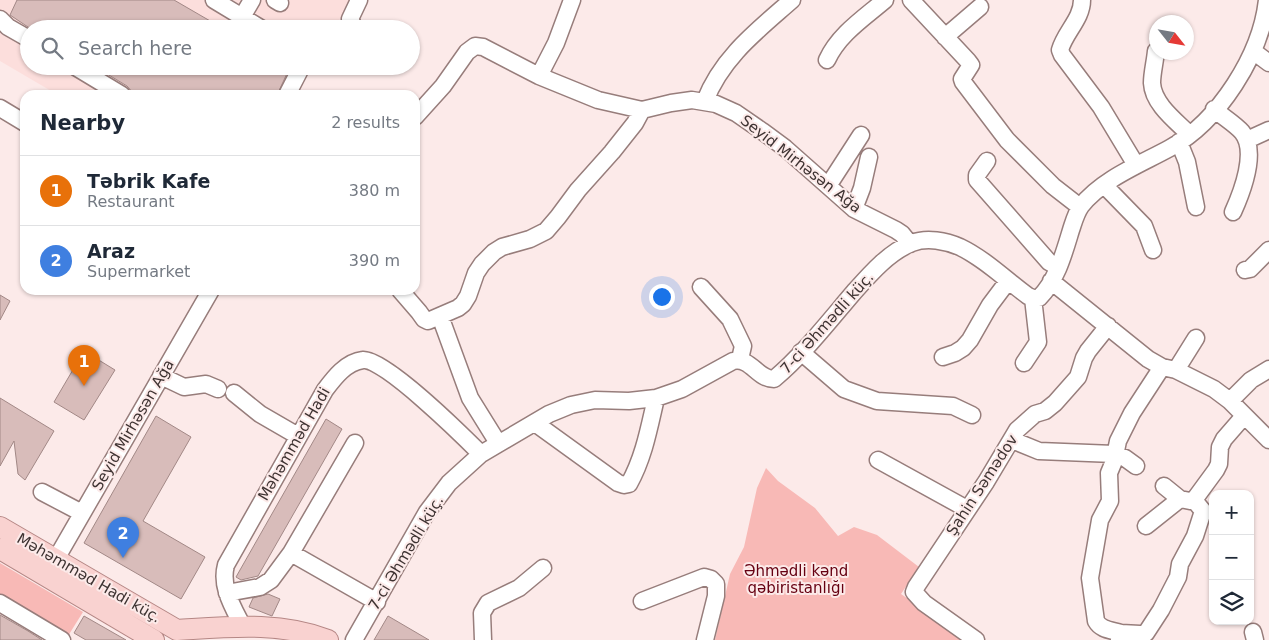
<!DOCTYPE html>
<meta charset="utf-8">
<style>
:root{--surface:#fff;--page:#f6f6f7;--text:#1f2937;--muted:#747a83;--line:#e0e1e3;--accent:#266654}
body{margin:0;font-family:"DejaVu Sans",sans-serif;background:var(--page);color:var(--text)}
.controls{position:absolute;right:15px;bottom:15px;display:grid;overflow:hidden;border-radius:10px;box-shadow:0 1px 4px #0004}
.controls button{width:45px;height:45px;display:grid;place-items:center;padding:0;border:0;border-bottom:1px solid var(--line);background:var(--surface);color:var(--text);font:25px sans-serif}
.compass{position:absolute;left:1149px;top:15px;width:45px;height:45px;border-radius:50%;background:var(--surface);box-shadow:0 1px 4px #0004;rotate:121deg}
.you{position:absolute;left:661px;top:296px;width:18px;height:18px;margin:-12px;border:4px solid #fff;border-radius:50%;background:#1a73e8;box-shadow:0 0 0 8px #1a73e833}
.badge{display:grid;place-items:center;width:32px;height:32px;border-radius:50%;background:var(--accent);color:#fff;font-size:16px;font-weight:700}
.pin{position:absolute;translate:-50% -41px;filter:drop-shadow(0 1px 2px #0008)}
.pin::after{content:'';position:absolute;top:26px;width:18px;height:15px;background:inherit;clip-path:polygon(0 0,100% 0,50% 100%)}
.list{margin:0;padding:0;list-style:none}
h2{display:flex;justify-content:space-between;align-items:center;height:65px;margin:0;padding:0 20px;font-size:21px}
h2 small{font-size:16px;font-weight:400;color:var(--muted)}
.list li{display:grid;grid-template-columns:32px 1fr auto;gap:15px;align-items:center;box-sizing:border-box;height:70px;padding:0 20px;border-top:1px solid var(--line)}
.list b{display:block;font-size:19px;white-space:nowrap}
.list p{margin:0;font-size:16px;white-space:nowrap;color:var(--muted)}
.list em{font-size:16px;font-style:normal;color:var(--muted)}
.icon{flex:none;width:28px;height:28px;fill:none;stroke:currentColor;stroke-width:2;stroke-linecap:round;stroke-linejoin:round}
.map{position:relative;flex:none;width:1269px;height:640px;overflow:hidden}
.search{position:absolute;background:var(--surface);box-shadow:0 1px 4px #0004;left:20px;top:20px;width:400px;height:55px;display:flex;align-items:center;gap:12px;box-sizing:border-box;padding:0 18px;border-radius:28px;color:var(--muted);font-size:19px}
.panel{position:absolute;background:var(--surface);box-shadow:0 1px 4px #0004;left:20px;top:90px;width:400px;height:205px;border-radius:15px}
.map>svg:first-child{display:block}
</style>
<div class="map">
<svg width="1269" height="640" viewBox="0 0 1269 640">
<rect width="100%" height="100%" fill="#fceae9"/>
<!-- built -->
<path fill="#fcdedc" d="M0 0H351L334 29H29V66H312L295 95H58L0 61Z"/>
<!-- green -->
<path fill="#f8b9b6" d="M766 468 778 481 815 508 838 536 854 527 877 535 919 567 901 594 968 640H715L730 574 744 547 757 488Z
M0 563 83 612 68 636 0 597Z"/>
<!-- building -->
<path fill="#d8bcba" stroke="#a28886" d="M17 0H174L224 29H31L10 15Z
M94 66H289L290 67 277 95H135L127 86Z
M0 295 10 301 0 320Z
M84 351 115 370 84 420 54 402Z
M0 398 54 431 25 480 18 474 14 441 0 466Z
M156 416 191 437 143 521 205 557 181 599 84 543Z
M326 419 342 429 258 576 241 580 236 577Z
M268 594 280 599 272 616 249 607 253 598Z
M0 615 28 631 42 640H0Z
M84 616 126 640H86L74 633Z
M388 616 429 640H374Z"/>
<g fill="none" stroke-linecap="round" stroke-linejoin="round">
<defs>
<path id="minor" d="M214 0 262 29
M275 0 280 3
M911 0 968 61 971 65 962 79 963 82 1007 140 1053 186 1080 207
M1082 0C1082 19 1065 32 1060 50L1062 55 1101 107 1136 165
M242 17 252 0
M0 19 8 27 29 39
M355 29 350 19 359 0
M945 37 980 7
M1156 51C1155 62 1152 73 1152 83 1153 104 1176 121 1189 134
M1253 51 1269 63
M827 60C839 34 864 18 885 0
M74 66 122 95
M539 76 556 43 572 0
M287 95 302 66
M705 101C722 57 758 30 792 0
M0 108 25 123
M1214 109C1223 117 1235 124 1242 132 1258 151 1242 192 1233 212
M415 117 443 86 467 52 475 46 483 47 539 76 598 100 642 110 671 103 692 100 716 104 736 113 762 131 785 148 854 209 896 230 902 234 910 244
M1247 140 1269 130
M1179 142 1187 162 1196 207
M987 161 977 175V180L1049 262 1058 267
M1104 185 1144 226 1153 250
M828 186 861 135
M854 209 862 188 869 157
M1245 270 1250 269 1269 250
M1051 281 1148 359 1162 367 1176 370 1214 389 1230 401 1269 440
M701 287 730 319 743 346 740 359
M400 290 419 312 424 319 428 321 458 308 463 304 468 296 476 273 482 264 494 252 502 247 530 239 546 231 558 217 578 190 612 152 635 123 642 110
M440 316 470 398 498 443
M801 352 844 389 877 401 953 406 972 415
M943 357 955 353 963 348 970 340 990 305 1008 281
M1024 363 1038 342 1033 298
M1176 370 1196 338
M161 376 184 387 206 384 218 389
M234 393 260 414 298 436
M1230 401 1251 380 1269 369
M535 423 618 483 624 485 629 484C644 457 649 428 656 398
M1012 440 1039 451 1114 454 1125 458 1136 466
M878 460 967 509
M1164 486 1180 499 1190 501
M42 492 82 513
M1146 526 1180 499
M291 553 377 602
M56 559 211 290
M227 593 260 587 271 580 291 553 355 443
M642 601 704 577 711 579 716 584V596L705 640
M0 603 62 640
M243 627C233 607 220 587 226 565L325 390C334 378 346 362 363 360 383 357 464 437 481 454
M1253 632 1255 640
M1121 633C1111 630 1101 630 1096 621L1090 578 1100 520 1110 501 1109 473 1114 461 1118 441 1132 413 1162 367
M354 640 427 512 449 483 481 454 549 414 571 405 595 400 629 401 656 398 682 389 733 361C751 357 757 379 774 379 802 356 830 320 854 292 870 274 889 252 912 243 927 237 946 241 960 247 985 259 1006 280 1028 296L1033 298H1039C1057 280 1064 253 1071 230 1074 221 1076 213 1081 206 1102 179 1141 164 1170 148 1219 121 1261 55 1267 0
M483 640 482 613 488 603 519 588 543 568
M976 640 924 603 914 592 916 587 986 482 1017 430 1035 414 1045 411 1055 403 1078 377 1084 358 1088 351 1108 326
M1119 640 1121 633 1140 634 1146 633 1161 610 1178 577 1180 564 1195 536 1203 511 1194 500 1216 470 1219 464 1220 447 1224 439 1244 416"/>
<path id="major" d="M0 527 177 630
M0 549 154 640
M177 630C227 627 280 621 328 640"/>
</defs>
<!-- minor casing -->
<use href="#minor" stroke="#977d7b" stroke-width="19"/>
<!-- major casing -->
<use href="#major" stroke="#b58785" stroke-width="22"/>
<!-- minor -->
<use href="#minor" stroke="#fff" stroke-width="16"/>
<!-- major -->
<use href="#major" stroke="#f9d2d0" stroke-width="20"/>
</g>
<g text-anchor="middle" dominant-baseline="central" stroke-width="4" stroke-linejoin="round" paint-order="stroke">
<!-- street labels -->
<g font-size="15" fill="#3e3332" stroke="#fceae9">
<text transform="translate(801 164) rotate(38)">Seyid Mirhəsən Ağa</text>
<text transform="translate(827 323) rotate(-48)">7-ci Əhmədli küç.</text>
<text transform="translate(133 425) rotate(-60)">Seyid Mirhəsən Ağa</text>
<text transform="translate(294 444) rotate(-60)">Məhəmməd Hadi</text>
<text transform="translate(982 485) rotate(-57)">Şahin Səmədov</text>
<text transform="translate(406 553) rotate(-59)">7-ci Əhmədli küç.</text>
<text transform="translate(89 578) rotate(30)">Məhəmməd Hadi küç.</text>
</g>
<!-- park labels -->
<g font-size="15" fill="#601" stroke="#fceae9">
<text x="796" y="571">Əhmədli kənd<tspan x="796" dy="17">qəbiristanlığı</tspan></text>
</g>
</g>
</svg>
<div class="controls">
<button>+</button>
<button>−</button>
<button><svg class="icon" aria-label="layers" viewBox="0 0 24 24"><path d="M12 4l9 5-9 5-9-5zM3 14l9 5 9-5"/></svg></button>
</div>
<svg class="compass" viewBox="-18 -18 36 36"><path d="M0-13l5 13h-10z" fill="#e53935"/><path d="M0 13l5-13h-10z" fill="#747a83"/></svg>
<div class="you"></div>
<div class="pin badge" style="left:84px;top:386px;background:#e8710a">1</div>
<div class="pin badge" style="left:123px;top:558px;background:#3f7fe0">2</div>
<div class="search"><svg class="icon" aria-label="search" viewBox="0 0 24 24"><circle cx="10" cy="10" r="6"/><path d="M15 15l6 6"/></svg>Search here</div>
<section class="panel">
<h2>Nearby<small>2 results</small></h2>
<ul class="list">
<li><span class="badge" style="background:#e8710a">1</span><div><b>Təbrik Kafe</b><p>Restaurant</p></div><em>380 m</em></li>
<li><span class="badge" style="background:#3f7fe0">2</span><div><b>Araz</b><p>Supermarket</p></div><em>390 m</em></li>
</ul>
</section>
</div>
